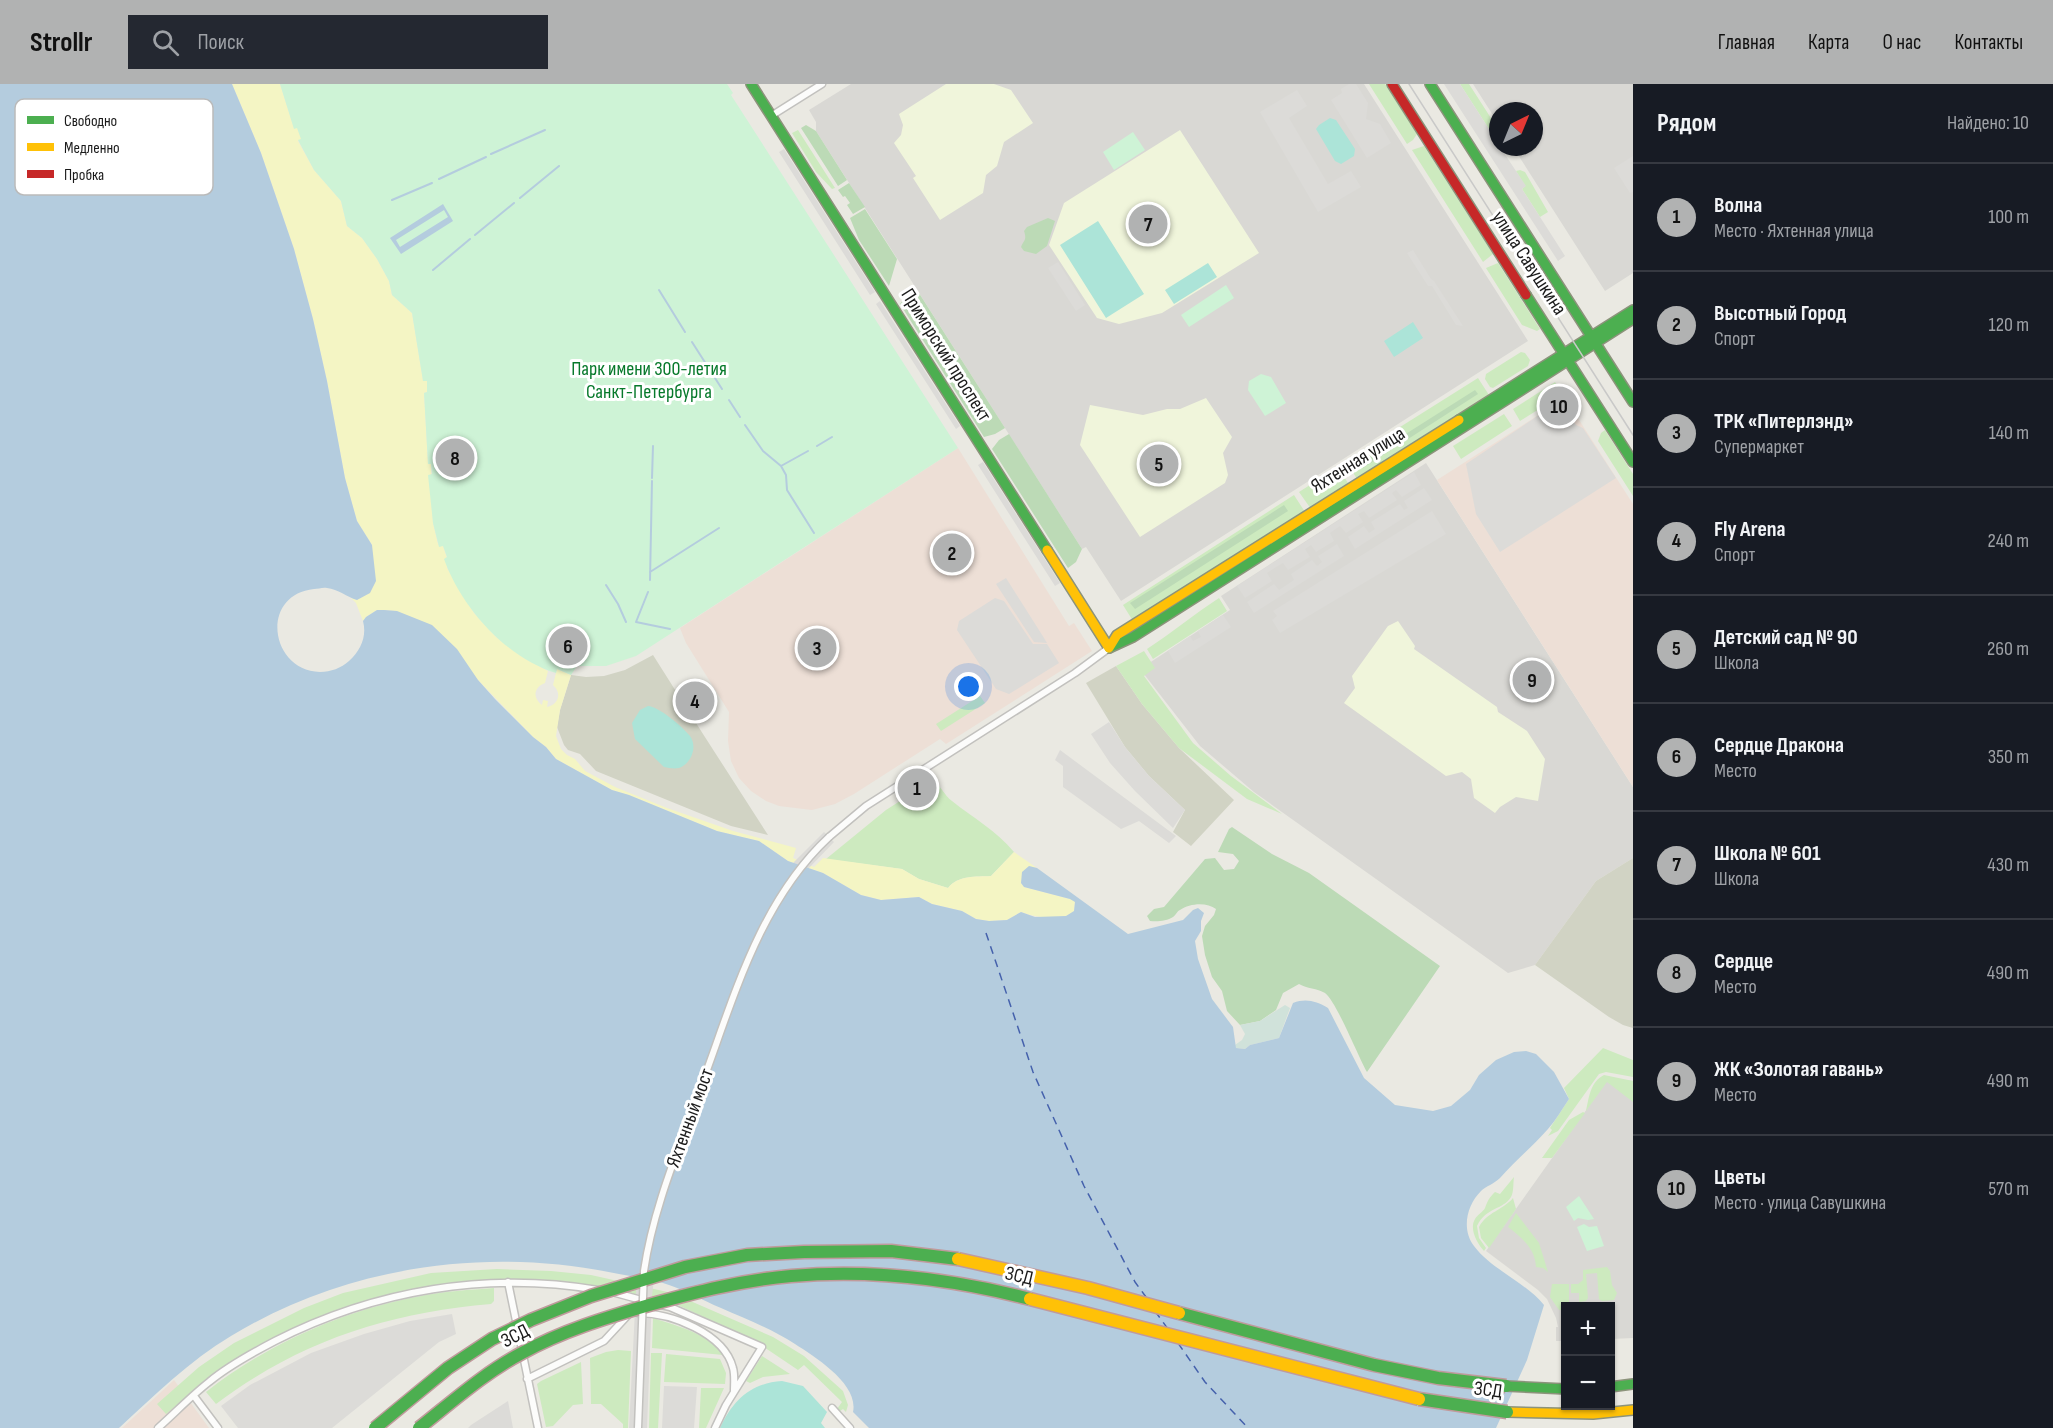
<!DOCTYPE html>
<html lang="ru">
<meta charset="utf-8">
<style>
:root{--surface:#171b24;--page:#242831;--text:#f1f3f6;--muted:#9ea1a6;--line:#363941;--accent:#b1b2b2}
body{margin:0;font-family:"Sofia Sans Condensed",sans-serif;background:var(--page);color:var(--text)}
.controls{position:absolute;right:18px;bottom:18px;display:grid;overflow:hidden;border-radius:0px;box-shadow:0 2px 4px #0004}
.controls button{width:54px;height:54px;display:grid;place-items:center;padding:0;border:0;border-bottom:2px solid var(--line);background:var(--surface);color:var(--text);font:30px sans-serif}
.compass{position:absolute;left:1489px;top:18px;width:54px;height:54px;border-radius:50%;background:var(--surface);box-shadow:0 2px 4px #0004;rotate:43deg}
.you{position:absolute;left:969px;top:603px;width:21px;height:21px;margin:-15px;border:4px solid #fff;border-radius:50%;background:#1a73e8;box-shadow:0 0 0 9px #1a73e833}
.badge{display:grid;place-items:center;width:39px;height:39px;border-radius:50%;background:var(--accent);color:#111;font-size:20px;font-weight:700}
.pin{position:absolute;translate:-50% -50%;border:3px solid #fff;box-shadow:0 2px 6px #0006}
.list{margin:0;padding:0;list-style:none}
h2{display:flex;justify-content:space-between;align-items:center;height:78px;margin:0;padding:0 24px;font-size:26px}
h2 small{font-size:20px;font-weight:400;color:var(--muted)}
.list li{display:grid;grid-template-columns:39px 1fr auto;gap:18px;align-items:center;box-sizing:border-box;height:108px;padding:0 24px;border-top:2px solid var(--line)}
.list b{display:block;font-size:22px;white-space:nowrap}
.list p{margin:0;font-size:20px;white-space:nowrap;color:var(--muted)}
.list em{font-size:20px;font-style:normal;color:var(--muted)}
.icon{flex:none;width:33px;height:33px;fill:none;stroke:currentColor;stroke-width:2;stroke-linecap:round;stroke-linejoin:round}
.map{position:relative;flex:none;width:1633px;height:1344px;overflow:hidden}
header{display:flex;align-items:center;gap:36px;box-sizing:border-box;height:84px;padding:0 30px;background:var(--accent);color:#111}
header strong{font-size:28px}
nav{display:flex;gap:33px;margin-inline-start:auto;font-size:21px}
.search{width:420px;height:54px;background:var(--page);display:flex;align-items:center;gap:15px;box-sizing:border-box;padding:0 21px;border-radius:0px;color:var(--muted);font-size:22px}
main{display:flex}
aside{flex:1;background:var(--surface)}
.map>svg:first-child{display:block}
</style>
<header>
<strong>Strollr</strong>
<div class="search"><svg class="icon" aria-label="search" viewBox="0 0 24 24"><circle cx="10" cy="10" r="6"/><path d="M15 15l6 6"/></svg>Поиск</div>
<nav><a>Главная</a><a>Карта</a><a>О нас</a><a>Контакты</a></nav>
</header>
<main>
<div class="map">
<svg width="1633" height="1344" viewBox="0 0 1633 1344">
<rect width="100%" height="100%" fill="#eae9e2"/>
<!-- residential -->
<path fill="#d9d8d4" d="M851 0H1364L1528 257 1121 517 1086 463 1082 465 816 47V38L809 26Z
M1473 0H1633V189L1605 207 1513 63H1534V27H1498V39Z
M1426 379 1633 703V774L1596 797 1535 881 1508 889 1254 708 1200 662 1140 585 1230 526 1221 512Z
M1609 994 1633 997V1254L1611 1255 1610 1222H1566L1565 1257H1556V1243H1558L1556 1234 1547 1215 1538 1206 1486 1167Z"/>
<!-- commercial -->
<path fill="#eddfd6" d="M1565 314 1633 420V703L1437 396Z
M958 364 1069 542 1074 539 1092 567 946 660 940 655 854 710 835 720 812 726 779 722 766 717 751 707 739 694 731 677 728 657 729 628 686 559 680 544Z
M174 1296 209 1344H122Z"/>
<!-- education -->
<path fill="#f0f5db" d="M946 0H994L1011 6 1033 39 1004 58 997 82 986 91 983 109 940 136 913 94 916 92 894 59 901 51 903 41 899 30Z
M1180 46 1259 169 1162 229 1119 240 1097 234 1049 161 1064 119Z
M1206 314 1232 353 1223 369 1228 391 1225 399 1140 453 1080 361 1090 321 1143 331 1167 325H1180Z
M1398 537 1415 562 1414 565 1497 623 1498 628 1527 647 1545 675 1538 717 1516 713 1500 723 1495 729 1474 714 1471 695 1462 688 1446 692 1344 619 1355 604 1352 592 1388 542Z"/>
<!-- construction -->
<path fill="#d1d3c4" d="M653 571 703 650 768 751 731 742 596 687 580 670 568 666 564 661 557 643 560 626 571 591 586 593 604 592 625 586Z
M1116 582 1142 620 1179 664 1234 716 1191 762 1173 748 1185 726 1149 692 1125 663 1086 599Z
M1633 774V944L1623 941 1609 933 1535 881 1596 797Z"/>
<!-- grass -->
<path fill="#cdeabf" d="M1369 0H1385L1417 50 1413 56 1407 60Z
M1460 0H1469L1498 45V59Z
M798 46 835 104 832 105 816 88 792 49Z
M1424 62 1493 170 1483 178 1412 66Z
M1520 86 1525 88 1548 128 1540 133 1522 105 1525 102 1516 87Z
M1498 179 1540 245 1537 247 1522 241 1486 184Z
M1521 268 1525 269 1530 276 1528 282 1493 304 1490 303 1485 295 1486 290Z
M1478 294 1489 311 1357 395 1346 377Z
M1555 298 1563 310 1520 337 1513 325Z
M1504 330 1512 342 1461 375 1453 362Z
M1605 346 1633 390V412L1598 357 1601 349Z
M1338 383 1348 399 1341 403 1342 405 1311 425 1299 408Z
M1294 411 1305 428 1133 537 1123 521Z
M1219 514 1227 527 1153 575 1147 565C1172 549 1194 530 1219 514Z
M1144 567 1155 584 1144 592 1193 659 1231 692 1282 730 1247 715 1179 664 1142 620 1116 582Z
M980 612 985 619 941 647 936 640Z
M933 696C942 703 944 711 952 717 973 734 996 746 1014 768L991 792C976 793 958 791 948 804L919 795 902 785 826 775 886 726Z
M1603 964 1633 976V993L1606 988 1599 990 1558 1047 1548 1052 1552 1046 1550 1044 1569 1015 1564 1004Z
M1604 991 1633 997V1018L1607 998 1586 1027C1589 1014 1590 998 1604 991Z
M1583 1028 1585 1029 1552 1074H1542L1569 1036Z
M1514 1093C1513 1099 1514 1108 1511 1113 1503 1126 1486 1123 1477 1142L1479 1154 1486 1164 1484 1167C1477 1159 1469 1145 1475 1135 1477 1131 1483 1128 1485 1124 1488 1116 1489 1114 1495 1108L1500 1110Z
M1513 1114 1516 1125 1489 1164 1481 1154 1479 1143C1487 1128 1503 1126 1513 1114Z
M1516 1129 1539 1159 1548 1188 1543 1184 1536 1183C1535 1164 1522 1154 1508 1143Z
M1607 1183 1610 1187 1612 1201 1617 1209 1614 1216 1602 1217 1599 1215 1597 1189 1586 1190 1588 1214 1586 1217 1579 1218V1209H1571V1200H1578L1583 1196V1186Z
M497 1185 551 1187 591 1191 672 1209 773 1253 804 1272 843 1307 848 1321 846 1328 843 1325 840 1327 837 1325 842 1318 804 1281 798 1286 758 1259 678 1221 622 1208 567 1199 496 1197 356 1221 320 1233 253 1264 225 1282 166 1330 157 1320 199 1283 234 1259 304 1224 343 1209 431 1189Z
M1552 1200H1569V1222H1566L1565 1226H1559L1550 1213Z
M494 1204V1217L491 1220C387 1229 300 1257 216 1320L206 1308C267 1260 344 1226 421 1212 445 1207 469 1206 494 1204Z
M653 1234C677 1242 708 1249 723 1271L652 1264Z
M618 1266 631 1267 628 1344H623V1340L601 1320H591L590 1274 606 1268Z
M651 1269H662L658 1344H649Z
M666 1270 720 1275 726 1289 725 1300 664 1298Z
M762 1272 790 1290 763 1293 750 1299 746 1297Z
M581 1278 583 1320 573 1321 553 1342 546 1343 537 1300 541 1297Z
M701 1304H724L706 1344H699Z"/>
<!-- forest -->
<path fill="#bcdab6" d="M806 41 816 47 847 96 838 102 801 44Z
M849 99 865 123 853 130 847 121 850 119 845 112 843 113 838 106Z
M865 125 897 175 889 202 859 156 850 134Z
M1048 134 1055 137 1047 162 1036 170 1024 167 1021 163C1024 156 1027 156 1024 147L1027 143Z
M917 206 1005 344 995 350 984 353 900 220 905 214Z
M1475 306 1478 310 1363 384 1360 379Z
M1009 350 1082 465 1076 478 1068 484 992 365 999 356Z
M1284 421 1288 427 1135 525 1130 519Z
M1232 743 1272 770 1309 789 1440 882 1367 988C1358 972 1336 917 1325 909 1317 904 1307 905 1299 900L1283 909 1276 926 1260 937 1240 941 1227 927 1222 907 1212 893 1205 871 1202 852 1205 842 1214 831 1216 825C1207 818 1190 819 1180 826 1177 827 1176 831 1173 833 1167 837 1157 838 1150 837L1147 832 1154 825 1164 823 1205 775 1215 774 1224 786 1234 785 1239 777 1233 770 1218 768 1229 745Z"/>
<!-- wetland -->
<path fill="#d0e2da" d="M1285 921 1290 924 1279 954 1250 961 1245 965 1236 964 1235 961 1242 956 1245 950 1240 941 1260 937Z"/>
<!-- sand -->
<path fill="#f4f5c4" d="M232 0H280L294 44 297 43 302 55 298 57 314 86 341 117 347 142 362 154 377 175 389 197 392 211 412 229 423 296H427V308L424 309 428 379 431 380 433 439 438 460 440 462H443L447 474V484L474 529 496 553 524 574 548 587 545 599C534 603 532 614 542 621L543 616 548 617 547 623C559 620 562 609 553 601L557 585 571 591 560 626 556 652 561 665 567 671 575 675 585 687 615 703 667 724 733 747 796 764 793 774 814 783 823 774 902 785 919 795 948 804C958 791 976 793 991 792L1014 768 1037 784 1029 782 1021 799 1024 803 1070 815 1075 817 1074 827C1063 839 1035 833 1021 828L1007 836 989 837 976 835 962 827 932 820 919 813 881 816 861 811 823 789 788 777 759 757 717 747 629 711 612 706 556 675 546 663 533 653 478 596 397 527 377 526 366 533 363 537 356 519 351 514 357 516 372 461 357 437 345 394 327 297 313 235 294 165 261 69Z"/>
<!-- park -->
<path fill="#cef3d6" d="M280 0H727L733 9 731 11 958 364 636 572 606 582H577L571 591 557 585 556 589C506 574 461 523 444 475L447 473 443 462 439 463 433 439 428 391 432 390 431 380H428L424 309 427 308V297H423L412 229 392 211 389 197 377 175 362 154 347 142 341 117 314 86 298 56 301 55 297 44 294 45Z
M1133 48 1145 66 1114 86 1103 68Z
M1226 201 1234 214 1189 243 1181 231Z
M1261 290 1271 293 1286 319 1265 332 1248 306 1249 297Z
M1579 1112 1594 1135 1588 1136 1578 1134 1574 1137 1566 1123Z
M1584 1140 1589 1143 1597 1142 1604 1162 1587 1167 1577 1143Z"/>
<!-- pitch -->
<path fill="#ace4d8" d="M1330 34 1336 36 1355 65 1354 72 1341 80 1335 77 1316 45 1319 41Z
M1098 137 1144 210 1106 234 1060 161Z
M1208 179 1217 193 1174 220 1165 206Z
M1413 238 1423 254 1394 273 1384 257Z
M648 622C658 622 683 643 690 652 698 663 691 680 679 684 674 685 669 684 664 683L635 655 632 639 640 626Z
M782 1297 803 1302 827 1328 821 1339 825 1344H720C733 1316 751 1299 782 1297Z"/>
<!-- parking -->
<path fill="#dcdbd8" d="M1349 0H1356L1368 19 1366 35 1380 40 1391 59 1367 74 1331 16 1342 9 1341 5Z
M1444 0H1460L1498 59V63H1500L1526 102 1522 105 1565 172 1558 177Z
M1297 6 1307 22 1289 34 1328 100 1351 87 1361 103 1318 128 1260 28Z
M784 65 875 208 870 211 779 68Z
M1633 72V108L1630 109 1614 84Z
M1413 166 1431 195 1434 197 1463 242 1456 241 1432 202H1428L1407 169Z
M1058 178 1085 221 1076 227 1048 184Z
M880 217 960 342 956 345 876 220Z
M1554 321 1557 326 1563 323 1576 341 1583 344 1616 394 1500 468 1476 430 1466 380Z
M983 378 1060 499 1055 502 978 381Z
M1414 388 1421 401 1402 413 1396 406 1392 409 1397 416 1369 434 1364 427 1358 430 1363 438 1346 449 1340 442 1330 449 1334 457 1316 468 1311 461 1305 465 1310 473 1288 486 1283 479 1276 483 1267 489 1272 497 1245 514 1237 502Z
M1424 404 1432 416 1355 465 1348 453 1364 442 1369 449 1375 445 1371 438 1400 420 1404 426 1408 424 1404 417Z
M1432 427 1446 450 1280 549 1272 536 1277 532 1273 527Z
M1337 460 1344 472 1254 529 1247 518 1274 500 1279 506 1294 496 1291 490 1312 476 1317 482 1322 478 1318 472Z
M1006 494 1044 554 1047 559 1034 558 996 500Z
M995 514 1004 517 1033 560H1047L1059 579 1009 610 996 605 957 546 959 537Z
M1223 531 1231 543 1175 579 1168 567 1190 552 1193 557 1201 553 1198 547Z
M1109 638 1125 663 1149 692 1185 726 1173 744 1135 707 1110 679 1091 650Z
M1060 666 1176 752 1169 759 1139 737 1121 745 1063 703V682L1055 676Z
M824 748 834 758 808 785 658 1161 652 1212 647 1344H629L638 1167 782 793 794 778Z
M452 1230 456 1250 439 1258 332 1344H238L221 1322 250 1301 311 1269 364 1250 410 1237Z
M664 1302 697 1303 694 1344H662Z
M508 1317 513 1344H468L471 1341Z"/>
<!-- water -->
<path fill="#b4ccde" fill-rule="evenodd" d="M0 0H232L261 69 294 165 313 235 327 297 345 394 357 437 372 461 376 497 370 509 357 516C347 513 338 505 327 504 323 503 318 505 314 505 259 511 270 587 320 588 331 588 341 584 349 577 361 566 367 552 363 537L366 533 377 526H384L397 527 432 541 457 565 478 596 495 615 533 653 546 663 556 675 612 706 629 711 717 747 759 757 788 777 823 789 861 811 881 816 919 813 932 820 962 827 976 835 989 837 1007 836 1021 828 1035 833 1066 832 1074 827 1075 818 1070 815 1024 803 1021 799 1022 788 1029 782 1037 784 1128 850 1183 836 1193 826 1198 824 1204 829 1201 837V847L1195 857 1198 875 1212 915 1233 943 1236 964 1245 965 1250 961 1279 954 1293 919C1306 914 1316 917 1328 924L1364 994 1395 1021 1433 1027 1451 1022 1470 1006 1479 991 1496 976 1514 968 1526 967 1536 970 1554 988 1569 1015C1562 1025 1556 1036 1548 1045 1533 1062 1515 1077 1500 1094 1494 1100 1486 1102 1481 1107 1467 1121 1461 1145 1474 1162 1492 1186 1524 1197 1544 1221L1527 1276 1496 1344H869L853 1328C859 1300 815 1273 795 1260 772 1245 746 1235 721 1224 702 1216 683 1205 663 1199 649 1195 634 1193 619 1190 486 1162 347 1182 231 1252 189 1277 155 1311 119 1344H0Z
M443 120 453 137 401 170 390 154ZM444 126 448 133 400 163 396 156Z"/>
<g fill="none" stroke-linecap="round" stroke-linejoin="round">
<!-- stream -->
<path stroke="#b4ccde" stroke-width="2" d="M491 70 545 46
M439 95 486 73
M520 114 559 82
M392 116 432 99
M475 151 514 119
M433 186 470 155
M659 206 685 248
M692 258 722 305
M729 316 740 333
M745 341 763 367 781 382 786 391 787 406 814 449
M817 362 832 353
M781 382 808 367
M652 394 653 362
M650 488 719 444
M650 496 652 397
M606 501 618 520 626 538
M648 508 636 538 670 545"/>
<!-- ferry -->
<path stroke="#4561ac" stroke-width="1.5" stroke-dasharray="8 6" stroke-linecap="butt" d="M986 849 1033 988 1084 1102 1135 1198 1146 1213
M1155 1227 1168 1245
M1178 1259 1205 1298 1248 1344"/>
<defs>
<path id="street" d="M771 32 822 0
M829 753 866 722 1075 589 1109 564
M508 1198 538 1344
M612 1208 645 1217
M661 1221 670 1223 762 1263 726 1321 715 1344
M638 1229C671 1229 724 1249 733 1284 735 1291 734 1300 734 1307
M527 1295 604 1257 629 1230
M194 1312 218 1344
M832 1324 850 1344
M158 1344C175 1329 191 1312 209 1298 228 1282 252 1269 275 1257 375 1206 488 1187 598 1206"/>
<path id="fast" d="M751 0 1047 466
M1430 0 1633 318
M1526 211 1633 378
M1459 336 1633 226
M1109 564 1133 553 1633 235
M1506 1302 1566 1305
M1610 1303 1633 1300"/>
<path id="slow" d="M1047 466 1109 564
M1109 564 1117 551 1459 336
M1507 1328 1593 1330 1633 1326"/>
<path id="jam" d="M1392 0 1526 211"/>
</defs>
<!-- street casing -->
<use href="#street" stroke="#c2c1be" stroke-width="9"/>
<!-- fast casing -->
<use href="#fast" stroke="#8c937b" stroke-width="12"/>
<!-- slow casing -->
<use href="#slow" stroke="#8c937b" stroke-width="12"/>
<!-- jam casing -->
<use href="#jam" stroke="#8c937b" stroke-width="12"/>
<!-- street -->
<use href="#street" stroke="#fcfcfb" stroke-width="6"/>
<!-- fast -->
<use href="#fast" stroke="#4caf50" stroke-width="9"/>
<!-- slow -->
<use href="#slow" stroke="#ffc107" stroke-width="9"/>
<!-- jam -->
<use href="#jam" stroke="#c62828" stroke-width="9"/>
<!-- tram -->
<path stroke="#c9c9c8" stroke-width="1.5" d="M1409 0 1633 351"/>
<defs>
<path id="street-bridge" d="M638 1344 644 1187C653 1125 679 1064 700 1005 733 917 758 819 829 753"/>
<path id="fast-bridge" d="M1179 1229 1374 1281 1438 1294 1506 1302
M1419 1315 1507 1328
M375 1344 448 1284 492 1255 531 1236 591 1212 685 1183 747 1171 804 1168 891 1167 958 1175
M419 1344C452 1318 484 1289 522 1269 562 1247 605 1234 649 1221 696 1208 743 1196 791 1192 871 1185 953 1195 1030 1215"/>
<path id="slow-bridge" d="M958 1175 1088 1204 1179 1229
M1030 1215 1419 1315"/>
</defs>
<!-- street-bridge casing -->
<use href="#street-bridge" stroke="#c2c1be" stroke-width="9" stroke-linecap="butt"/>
<!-- fast-bridge casing -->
<use href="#fast-bridge" stroke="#c09a9c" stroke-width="15" stroke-linecap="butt"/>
<!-- slow-bridge casing -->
<use href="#slow-bridge" stroke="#c09a9c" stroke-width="15" stroke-linecap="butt"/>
<!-- street-bridge -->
<use href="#street-bridge" stroke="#fcfcfb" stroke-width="6"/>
<!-- fast-bridge -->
<use href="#fast-bridge" stroke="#4caf50" stroke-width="12"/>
<!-- slow-bridge -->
<use href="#slow-bridge" stroke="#ffc107" stroke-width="12"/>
</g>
<g text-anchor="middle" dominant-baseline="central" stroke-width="6" stroke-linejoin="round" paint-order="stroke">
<!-- street labels -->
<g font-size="20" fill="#1a1a1a" stroke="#fff">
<text transform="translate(1529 179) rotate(57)">улица Савушкина</text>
<text transform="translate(946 271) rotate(58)">Приморский проспект</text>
<text transform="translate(1358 376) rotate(-32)">Яхтенная улица</text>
<text transform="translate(690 1034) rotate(-70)">Яхтенный мост</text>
<text transform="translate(1019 1192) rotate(13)">ЗСД</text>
<text transform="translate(515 1252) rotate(-27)">ЗСД</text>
<text transform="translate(1488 1306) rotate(7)">ЗСД</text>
</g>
<!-- park labels -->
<g font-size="20" fill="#07792b" stroke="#fff">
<text x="649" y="285">Парк имени 300-летия<tspan x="649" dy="23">Санкт-Петербурга</tspan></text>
</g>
</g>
<!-- legend -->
<rect x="15" y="15" width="198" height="96" rx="9" fill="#fff" stroke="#bababa" stroke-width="1.5"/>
<rect x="27" y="32" width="27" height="8" fill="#4caf50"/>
<rect x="27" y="59" width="27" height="8" fill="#ffc107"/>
<rect x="27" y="86" width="27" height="8" fill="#c62828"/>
<g font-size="16" fill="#1a1a1a">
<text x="64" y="42">Свободно</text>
<text x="64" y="69">Медленно</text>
<text x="64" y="96">Пробка</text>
</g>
</svg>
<div class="controls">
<button>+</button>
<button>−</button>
</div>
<svg class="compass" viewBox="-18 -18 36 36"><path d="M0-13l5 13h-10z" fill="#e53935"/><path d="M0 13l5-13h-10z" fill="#9ea1a6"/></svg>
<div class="you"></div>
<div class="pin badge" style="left:917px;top:704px">1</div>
<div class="pin badge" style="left:952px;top:469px">2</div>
<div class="pin badge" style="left:817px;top:564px">3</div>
<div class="pin badge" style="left:695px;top:617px">4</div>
<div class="pin badge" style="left:1159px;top:380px">5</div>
<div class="pin badge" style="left:568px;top:562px">6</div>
<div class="pin badge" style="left:1148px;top:140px">7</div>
<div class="pin badge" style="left:455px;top:374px">8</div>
<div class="pin badge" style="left:1532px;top:596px">9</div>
<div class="pin badge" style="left:1559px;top:322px">10</div>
</div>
<aside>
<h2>Рядом<small>Найдено: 10</small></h2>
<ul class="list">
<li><span class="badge">1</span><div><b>Волна</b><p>Место · Яхтенная улица</p></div><em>100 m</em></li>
<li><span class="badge">2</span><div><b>Высотный Город</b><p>Спорт</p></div><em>120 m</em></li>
<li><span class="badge">3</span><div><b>ТРК «Питерлэнд»</b><p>Супермаркет</p></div><em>140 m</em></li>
<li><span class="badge">4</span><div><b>Fly Arena</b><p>Спорт</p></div><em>240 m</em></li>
<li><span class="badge">5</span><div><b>Детский сад № 90</b><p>Школа</p></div><em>260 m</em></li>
<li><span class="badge">6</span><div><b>Сердце Дракона</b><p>Место</p></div><em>350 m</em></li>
<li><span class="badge">7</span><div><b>Школа № 601</b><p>Школа</p></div><em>430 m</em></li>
<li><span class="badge">8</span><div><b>Сердце</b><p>Место</p></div><em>490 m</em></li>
<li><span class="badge">9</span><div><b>ЖК «Золотая гавань»</b><p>Место</p></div><em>490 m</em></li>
<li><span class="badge">10</span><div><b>Цветы</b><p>Место · улица Савушкина</p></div><em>570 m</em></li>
</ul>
</aside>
</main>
